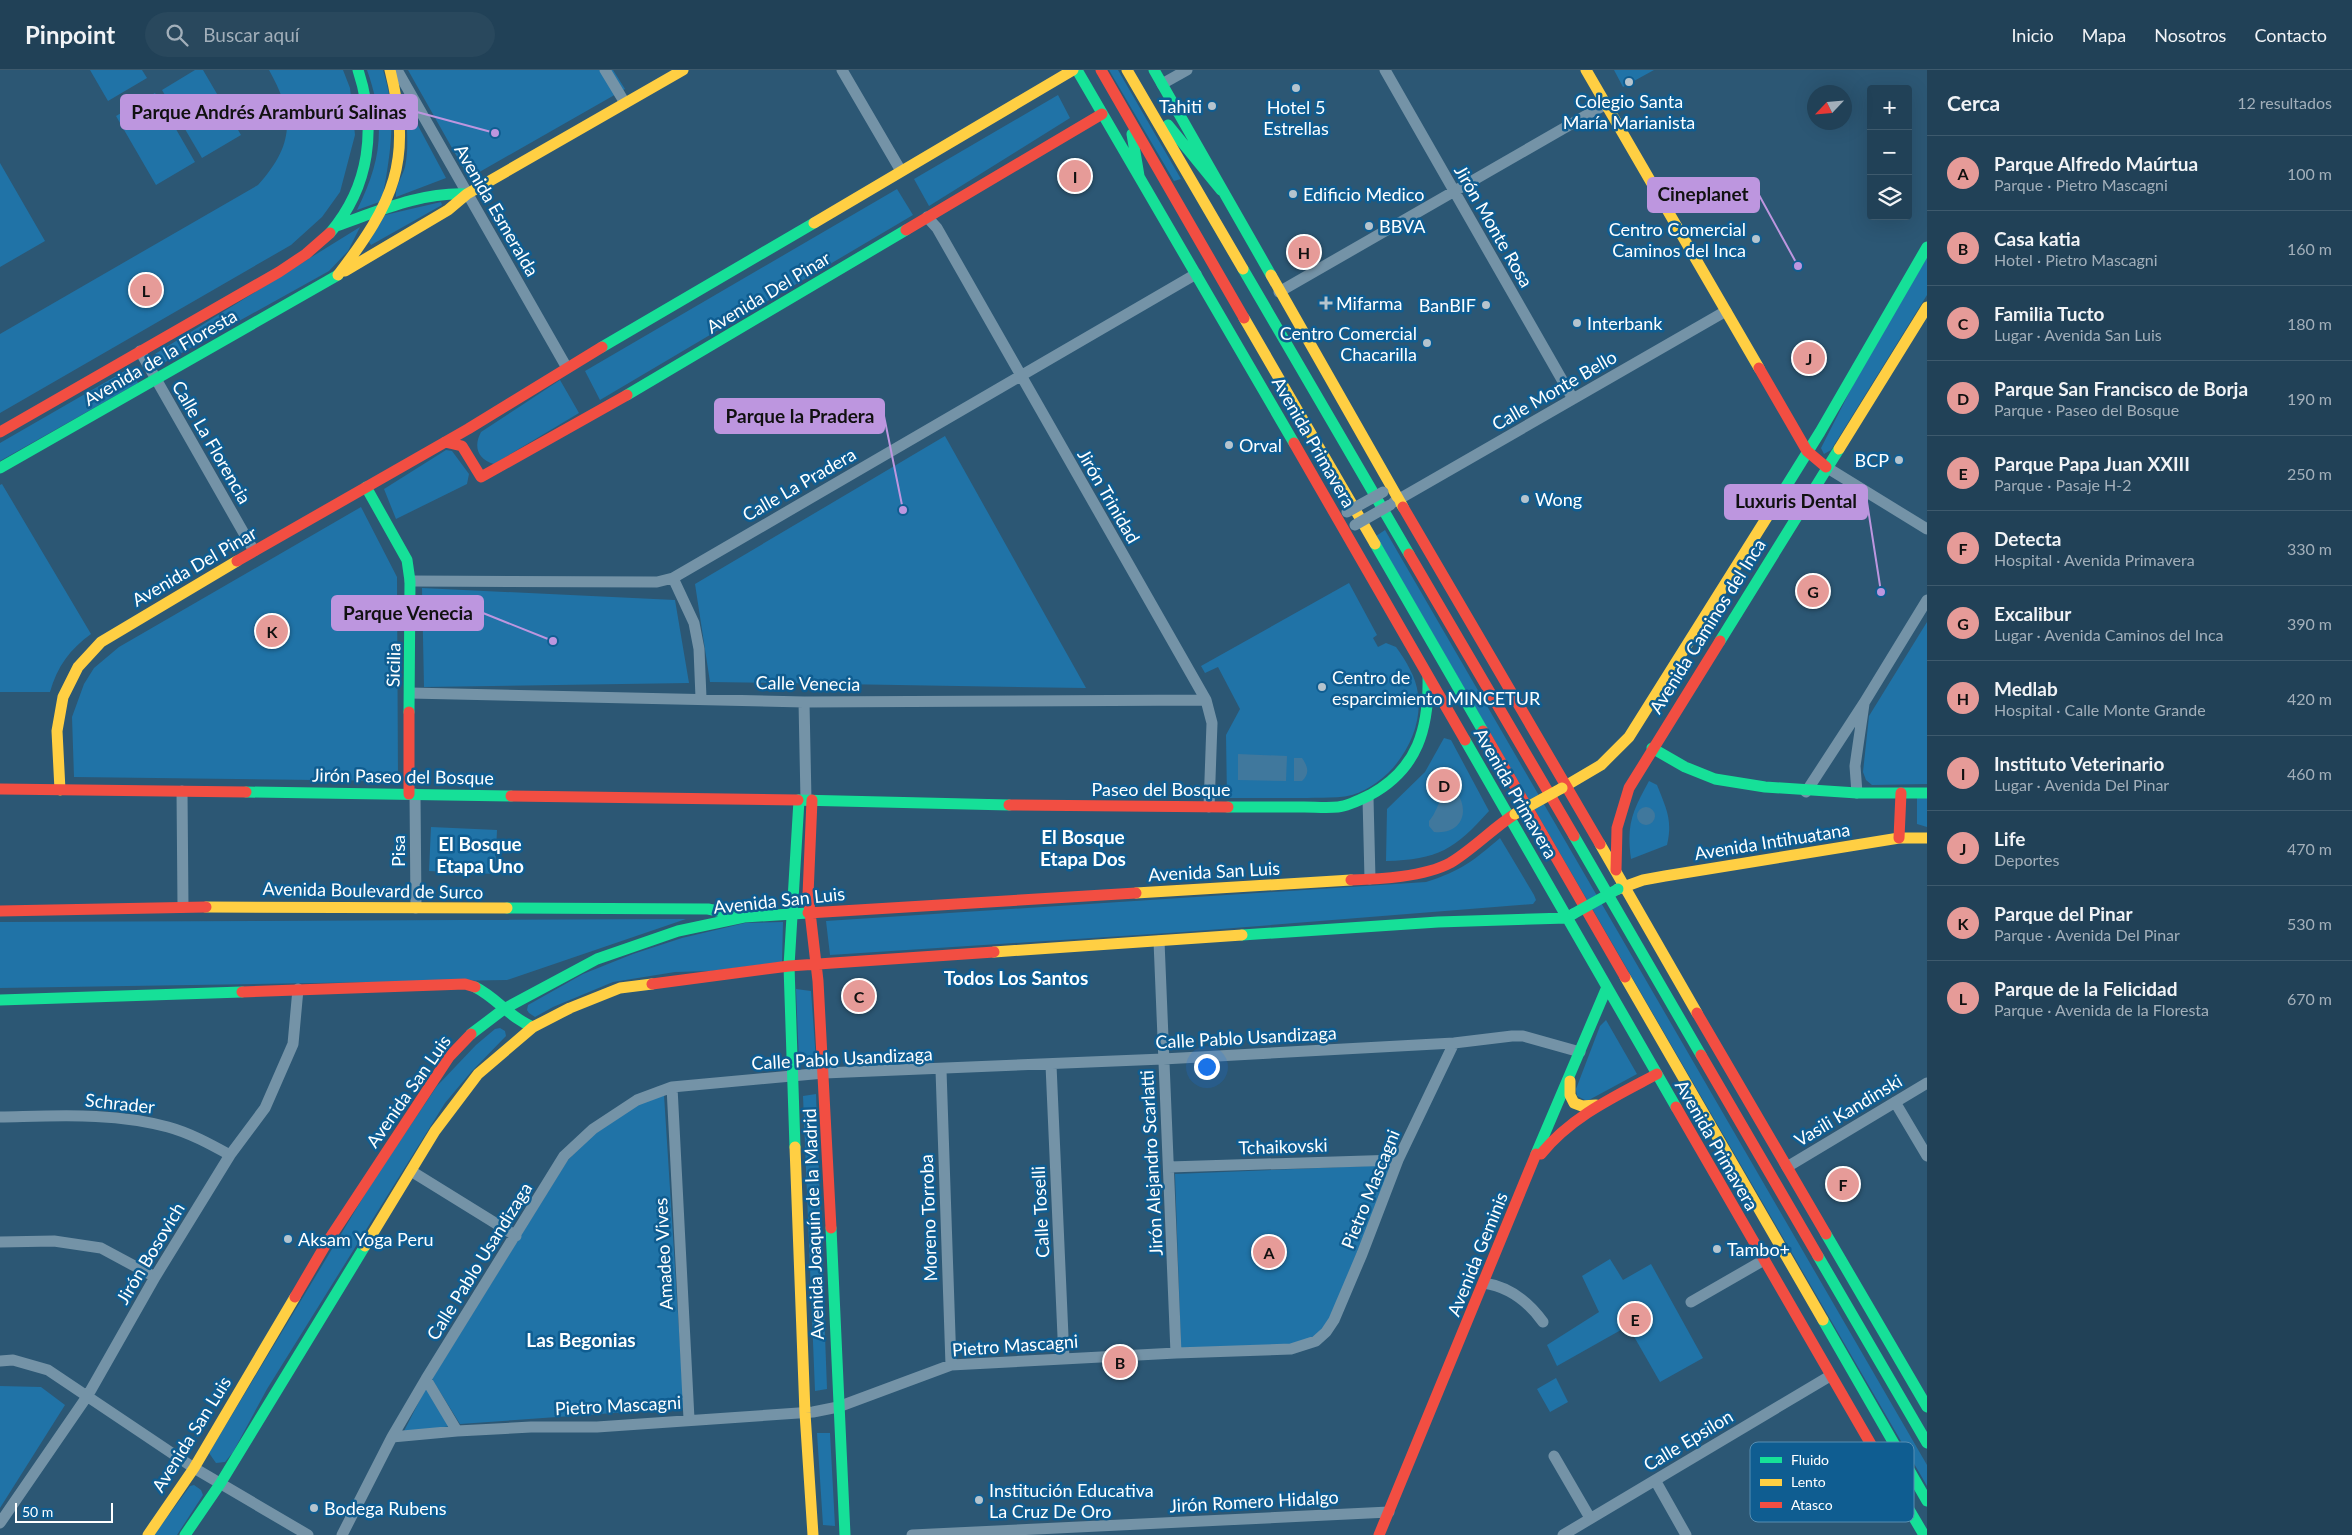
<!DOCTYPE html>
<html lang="es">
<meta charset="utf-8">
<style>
:root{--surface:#214157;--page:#29485d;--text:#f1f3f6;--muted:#a2afba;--line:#3e5a6d;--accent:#e69b98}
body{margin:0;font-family:Lato,sans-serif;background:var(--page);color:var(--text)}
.controls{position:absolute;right:15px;top:15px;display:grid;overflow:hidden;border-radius:5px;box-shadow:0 5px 20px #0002}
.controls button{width:45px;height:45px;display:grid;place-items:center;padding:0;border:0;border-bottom:1px solid var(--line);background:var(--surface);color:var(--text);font:25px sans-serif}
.compass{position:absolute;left:1807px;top:15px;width:45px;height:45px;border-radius:50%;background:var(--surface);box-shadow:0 5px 20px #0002;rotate:244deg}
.scale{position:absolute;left:15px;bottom:12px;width:98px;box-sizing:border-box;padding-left:5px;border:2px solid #fff;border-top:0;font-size:14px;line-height:18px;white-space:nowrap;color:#fff;-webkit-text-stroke:4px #0f5d91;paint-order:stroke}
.you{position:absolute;left:1206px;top:996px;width:18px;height:18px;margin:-12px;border:4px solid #fff;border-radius:50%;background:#1a73e8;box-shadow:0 0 0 8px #1a73e833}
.badge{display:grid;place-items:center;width:32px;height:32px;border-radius:50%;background:var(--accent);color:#111;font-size:16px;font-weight:700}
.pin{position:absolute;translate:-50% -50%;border:2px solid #fff;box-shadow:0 1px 5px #0006}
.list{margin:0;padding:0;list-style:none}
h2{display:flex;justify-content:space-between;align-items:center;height:65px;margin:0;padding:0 20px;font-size:21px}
h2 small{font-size:16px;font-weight:400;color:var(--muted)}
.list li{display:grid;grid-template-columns:32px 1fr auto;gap:15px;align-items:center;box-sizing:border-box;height:75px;padding:0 20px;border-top:1px solid var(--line)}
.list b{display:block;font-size:19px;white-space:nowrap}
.list p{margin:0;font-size:16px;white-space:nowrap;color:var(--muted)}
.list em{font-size:16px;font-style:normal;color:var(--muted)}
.icon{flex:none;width:28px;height:28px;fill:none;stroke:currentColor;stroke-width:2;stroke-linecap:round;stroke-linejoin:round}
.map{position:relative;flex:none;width:1927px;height:1465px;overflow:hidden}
header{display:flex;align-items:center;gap:30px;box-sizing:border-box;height:70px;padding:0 25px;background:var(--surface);border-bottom:1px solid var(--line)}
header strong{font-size:24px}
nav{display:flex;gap:28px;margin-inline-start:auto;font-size:18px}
.search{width:350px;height:45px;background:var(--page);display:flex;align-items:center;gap:12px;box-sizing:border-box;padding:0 18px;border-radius:28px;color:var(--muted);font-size:19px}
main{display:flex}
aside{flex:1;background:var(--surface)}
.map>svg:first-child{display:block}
</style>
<header>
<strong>Pinpoint</strong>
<div class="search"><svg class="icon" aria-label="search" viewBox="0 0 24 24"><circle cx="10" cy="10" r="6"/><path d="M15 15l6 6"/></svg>Buscar aquí</div>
<nav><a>Inicio</a><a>Mapa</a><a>Nosotros</a><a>Contacto</a></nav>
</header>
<main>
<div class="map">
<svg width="1927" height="1465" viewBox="0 0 1927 1465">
<rect width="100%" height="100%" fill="#2c5774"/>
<!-- green -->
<path fill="#2073a7" d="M90 0H142L147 8 108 31Z
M195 0H203L241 65 202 88 162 20Z
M269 0H343L350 18 355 65 340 122 322 147 291 175 0 343V264L258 115C294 75 295 46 269 0Z
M367 0H383C398 47 390 84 382 131L357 140C382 90 386 54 367 0Z
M408 0H613L625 19 469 108Z
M1109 0H1118L1181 109 1174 111Z
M1614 0H1654L1623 17Z
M155 23 195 92 156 115 116 46Z
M1058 25 1070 48 929 136 914 109Z
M407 35 446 108 396 127C395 117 402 107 405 97 409 78 407 56 405 37Z
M0 93 45 171 0 197Z
M897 119 913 145 600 330 585 301Z
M441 132 442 135 371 175 369 172 385 145Z
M360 157 348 181 329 201 160 295 155 284Z
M1927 188V225L1831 380 1824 384 1821 378 1878 266Z
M130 298 138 313 0 391V373Z
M560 310 579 343 494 394C478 389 473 377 481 362Z
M945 366 1086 618 710 612 695 514Z
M446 380 452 381 469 404 467 414 396 449 384 419Z
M2 414 91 564C70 579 57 597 50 622H0V415Z
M361 437 397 507 398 711 74 707 72 647 84 614 94 598 119 577Z
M1385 460 1927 1395V1416L1376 466Z
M1349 513 1377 565 1373 568 1378 577 1386 573 1396 577C1406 591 1416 607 1418 624 1424 666 1392 713 1352 725 1338 729 1322 727 1307 728 1280 728 1254 728 1227 728L1226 665 1240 639 1218 597 1205 603 1201 596Z
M422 518 675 530 689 613 424 617Z
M1927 552V714L1872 715 1866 710 1863 702 1869 646Z
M1444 668 1451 670 1489 741C1455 779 1438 790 1386 791L1387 739 1425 702Z
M1649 711 1657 715C1666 738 1673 750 1667 775L1631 789C1626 754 1633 740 1649 711Z
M1927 725V757L1917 754V726Z
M431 757 497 760 495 804 429 801Z
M1500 768 1534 825 1536 830 1533 834 1183 862 830 885 826 851 1426 812C1461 801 1473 791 1500 768Z
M686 849 507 910 0 918V852Z
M783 852 782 892 711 901 675 902 613 912 553 937 535 947 529 943 527 940 528 935 583 904 633 884 682 868 745 853Z
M796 919 811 921 816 990 799 992Z
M1606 950 1637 1004 1587 1031 1577 1026 1576 1019 1600 956Z
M500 958 505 961 506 966 471 1002 445 1033 267 1319 233 1382 225 1392 216 1393 209 1383 373 1111 437 1016 476 975 495 959Z
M816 1024 827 1319 815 1321 803 1026Z
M664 1025 684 1338 460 1354 432 1309 567 1091 595 1062 638 1033Z
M1391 1095 1331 1260 1307 1274 1181 1278 1175 1104Z
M1610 1189 1623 1210 1651 1194 1703 1288 1660 1312 1628 1256 1557 1296 1547 1275 1599 1242 1582 1206Z
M1556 1308 1568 1332 1550 1342 1537 1319Z
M0 1316 41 1317 65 1335 0 1438Z
M427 1316 451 1356 403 1363Z
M817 1363H830L835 1456 823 1455Z
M194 1415 201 1420 203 1425 177 1465H154L190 1416Z"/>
<!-- water -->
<path fill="#40789d" d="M1238 684 1287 686 1286 711 1238 710Z
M1294 688H1302C1308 697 1310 703 1302 711H1294Z
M1452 720 1456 721C1471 742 1461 765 1434 762L1429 756V751C1439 740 1437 727 1452 720Z
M1637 746a9 9 0 1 1 18 0a9 9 0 1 1-18 0Z"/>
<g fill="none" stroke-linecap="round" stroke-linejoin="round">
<!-- street -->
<path stroke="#7493a7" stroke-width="11" d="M397 0 567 298
M605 0 625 33
M842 0 901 101
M1385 0 1573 329
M1162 14 1187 0
M927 147 937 158 1206 630 1212 653 1209 737
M1279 222 1606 34
M140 281 254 481
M1826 397 1927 459
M1394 432 1726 241
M673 508 694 553 699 579 701 628
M410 511 657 512 673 508 1196 204
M410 623 804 632 1206 630
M804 632 806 730
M182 721 183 837
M1806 722 1864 633 1927 530
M1857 723 1855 696 1864 634
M415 724 416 838
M1368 728 1370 809
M1159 871 1176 1283
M1051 995 1064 1289
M941 1000 951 1295
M672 1017 689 1349
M1895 1032 1927 1086
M0 1047C56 1046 113 1042 168 1057 190 1063 210 1074 230 1085
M1169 1097 1398 1090
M1787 1097 1927 1013
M411 1101 516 1166
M0 1172 54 1171 101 1178 155 1207
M1484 1213C1510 1217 1528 1231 1543 1252
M1691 1232 1764 1190
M0 1291 13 1290 48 1300 194 1398 308 1465
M426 1309 457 1361
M392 1367 457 1361 531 1357H597L813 1342 838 1337 951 1295 1176 1283 1291 1279 1316 1271 1326 1262 1334 1250 1362 1184 1398 1090 1454 973
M1554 1386 1590 1448
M1655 1410 1686 1465
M0 1453 88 1325 155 1207 230 1085 265 1038 293 974 298 919
M342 1465 392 1367 426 1309 564 1086 593 1059 637 1030 672 1017 824 1003 1163 989 1454 973 1512 966H1523L1580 982
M912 1465 1389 1442
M1563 1465 1830 1306"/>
<!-- fast -->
<path stroke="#16e098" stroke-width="11" d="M1077 0 1294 373
M1154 0 1271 205
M1168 55 1221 120
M1132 64 1139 106
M336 156C379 141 421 122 467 124
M330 163C370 116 377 58 358 0
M1243 199 1409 484
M602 277 814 153
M627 325 906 160
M0 398 338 205
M366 417 407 490 410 511 409 642
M1769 444 1820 362 1927 177
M1375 474 1483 661
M1720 571 1839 379
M1465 670 1676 1037
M1652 678 1685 697 1715 709 1765 717 1857 723H1927
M246 722 511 726
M798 730 1009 735
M1228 737C1253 737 1278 737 1304 737 1315 737 1327 738 1338 737 1348 736 1360 730 1370 725 1418 699 1429 658 1428 607
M1574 766 1701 985
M507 838 708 839 738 845
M1242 865 1438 852 1567 848 1573 844
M475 917C497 928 510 948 533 957
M0 930 242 922
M471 964 504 939 597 889 678 861 744 847 808 843
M795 1077 789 896 799 730
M1536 1084 1607 917
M831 1158 845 1465
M1826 1164 1927 1337
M1818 1186 1927 1373
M1823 1250 1927 1431
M1880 1390 1924 1465
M185 1465 220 1414 365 1176"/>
<!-- slow -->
<path stroke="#ffcf43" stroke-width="11" d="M1127 0 1243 199
M1586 0 1759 298
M814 153 1073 0
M345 201 448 140 467 124 683 0
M338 205C394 132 413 91 390 0
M1271 205 1403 437
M1244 248 1375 474
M1839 379 1927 237
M1562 718 1601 695 1629 667 1769 444
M60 720 57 661 63 627 78 597 101 572 237 491
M1600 774 1697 943
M1618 819 1643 810 1665 806 1899 768H1927
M1136 823 1351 810
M206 837 507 838
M994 882 1242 865
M1625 907 1823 1250
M1570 1011V1025L1574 1033 1582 1036 1596 1035
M795 1077 805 1343 813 1465
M365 1176 435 1061 478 1004 533 957 570 938 620 918 652 914
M148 1465 194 1398 295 1227"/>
<!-- jam -->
<path stroke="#f24e42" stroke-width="11" d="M1101 0 1244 248
M906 160 1102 44
M1759 298 1807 381 1826 397
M0 362 279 202 306 184 330 163
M445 372 462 376 481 407 627 325
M1294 373 1465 670
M1403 437 1600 774
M1409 484 1574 766
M237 491 468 359 602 277
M1483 661 1625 907
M0 719 246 722
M409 724V642
M511 726 798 730
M812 730 808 825 818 911 831 1158
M1009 735 1228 737
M1899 768 1901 723
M1616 800 1617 758 1629 718 1720 571
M1351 810C1380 809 1424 807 1450 793 1472 780 1493 758 1515 744
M0 841 206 837
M808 843 1136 823
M652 914 789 896 994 882
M242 922 465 914 475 917
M1697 943 1826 1164
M1701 985 1818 1186
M1676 1037 1880 1390
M1541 1084C1572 1046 1614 1027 1657 1004
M295 1227 326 1174 449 987 471 964
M1379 1465 1536 1084"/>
<!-- street-bridge -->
<path stroke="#7493a7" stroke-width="11" d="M1347 442 1383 422
M1355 455 1390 435"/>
<!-- fast-bridge -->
<path stroke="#16e098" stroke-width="11" d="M1573 844 1618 819"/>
<!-- slow-bridge -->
<path stroke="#ffcf43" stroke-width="11" d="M1515 744 1562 718"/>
</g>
<!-- markers -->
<g fill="#b5c4ce" stroke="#0f5d91" stroke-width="2">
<circle cx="1629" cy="12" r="5"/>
<circle cx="1296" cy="18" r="5"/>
<circle cx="1212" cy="36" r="5"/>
<circle cx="1293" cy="124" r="5"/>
<circle cx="1369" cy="156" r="5"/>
<circle cx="1756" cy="169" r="5"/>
<path d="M1323.5 225.5h5v5h5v5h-5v5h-5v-5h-5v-5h5z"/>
<circle cx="1486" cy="235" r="5"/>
<circle cx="1577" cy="253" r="5"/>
<circle cx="1427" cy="273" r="5"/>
<circle cx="1229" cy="375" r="5"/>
<circle cx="1899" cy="390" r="5"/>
<circle cx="1525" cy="429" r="5"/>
<circle cx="1322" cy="617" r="5"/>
<circle cx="288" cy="1169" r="5"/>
<circle cx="1717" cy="1179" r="5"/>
<circle cx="979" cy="1430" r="5"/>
<circle cx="314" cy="1438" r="5"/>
</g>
<g text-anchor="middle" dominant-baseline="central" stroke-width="5" stroke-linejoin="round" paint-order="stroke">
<!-- poi labels -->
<g font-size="18" fill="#fff" stroke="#0f5d91" text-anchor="start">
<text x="1629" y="31" text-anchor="middle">Colegio Santa<tspan x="1629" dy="21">María Marianista</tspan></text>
<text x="1202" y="36" text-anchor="end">Tahiti</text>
<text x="1296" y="37" text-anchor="middle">Hotel 5<tspan x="1296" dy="21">Estrellas</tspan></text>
<text x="1303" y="124">Edificio Medico</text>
<text x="1379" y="156">BBVA</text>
<text x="1746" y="159" text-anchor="end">Centro Comercial<tspan x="1746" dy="21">Caminos del Inca</tspan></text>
<text x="1336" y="233">Mifarma</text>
<text x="1476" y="235" text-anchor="end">BanBIF</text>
<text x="1587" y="253">Interbank</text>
<text x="1417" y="263" text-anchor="end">Centro Comercial<tspan x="1417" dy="21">Chacarilla</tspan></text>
<text x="1239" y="375">Orval</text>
<text x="1889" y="390" text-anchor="end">BCP</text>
<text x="1535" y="429">Wong</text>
<text x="1332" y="607">Centro de<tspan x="1332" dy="21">esparcimiento MINCETUR</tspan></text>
<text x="298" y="1169">Aksam Yoga Peru</text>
<text x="1727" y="1179">Tambo+</text>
<text x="989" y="1420">Institución Educativa<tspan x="989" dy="21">La Cruz De Oro</tspan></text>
<text x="324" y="1438">Bodega Rubens</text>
</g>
<!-- street labels -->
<g font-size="18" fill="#fff" stroke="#0f5d91">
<text transform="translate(497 140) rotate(60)">Avenida Esmeralda</text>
<text transform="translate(1494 156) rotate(60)">Jirón Monte Rosa</text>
<text transform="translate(768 222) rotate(-31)">Avenida Del Pinar</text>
<text transform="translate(160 287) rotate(-30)">Avenida de la Floresta</text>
<text transform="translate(1554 320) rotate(-30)">Calle Monte Bello</text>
<text transform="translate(212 372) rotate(60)">Calle La Florencia</text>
<text transform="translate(1314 372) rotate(60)">Avenida Primavera</text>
<text transform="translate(799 414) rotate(-30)">Calle La Pradera</text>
<text transform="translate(1109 426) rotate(60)">Jirón Trinidad</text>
<text transform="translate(194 496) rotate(-30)">Avenida Del Pinar</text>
<text transform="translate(1707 556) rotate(-58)">Avenida Caminos del Inca</text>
<text transform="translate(393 595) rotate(-89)">Sicilia</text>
<text transform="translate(808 613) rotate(1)">Calle Venecia</text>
<text transform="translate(403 706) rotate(1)">Jirón Paseo del Bosque</text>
<text x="1161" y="719">Paseo del Bosque</text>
<text transform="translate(1516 723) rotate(60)">Avenida Primavera</text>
<text transform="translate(1772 771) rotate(-9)">Avenida Intihuatana</text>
<text transform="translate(398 781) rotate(-90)">Pisa</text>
<text transform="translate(1214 801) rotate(-3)">Avenida San Luis</text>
<text transform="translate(373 820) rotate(1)">Avenida Boulevard de Surco</text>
<text transform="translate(779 830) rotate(-6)">Avenida San Luis</text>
<text transform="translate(1246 967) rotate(-3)">Calle Pablo Usandizaga</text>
<text transform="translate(842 988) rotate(-3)">Calle Pablo Usandizaga</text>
<text transform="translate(408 1021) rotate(-55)">Avenida San Luis</text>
<text transform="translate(120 1033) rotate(6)">Schrader</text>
<text transform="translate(1848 1040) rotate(-31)">Vasili Kandinski</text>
<text transform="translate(1717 1075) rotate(60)">Avenida Primavera</text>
<text transform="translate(1283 1076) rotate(-2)">Tchaikovski</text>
<text transform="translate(1151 1093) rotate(-93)">Jirón Alejandro Scarlatti</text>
<text transform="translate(1370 1119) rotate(-68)">Pietro Mascagni</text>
<text transform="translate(1040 1142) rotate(-93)">Calle Toselli</text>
<text transform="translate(928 1148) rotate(-92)">Moreno Torroba</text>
<text transform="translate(813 1154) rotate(-92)">Avenida Joaquín de la Madrid</text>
<text transform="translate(150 1183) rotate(-59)">Jirón Bosovich</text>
<text transform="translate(663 1184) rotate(-93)">Amadeo Vives</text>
<text transform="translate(1477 1184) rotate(-68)">Avenida Geminis</text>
<text transform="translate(479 1191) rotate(-58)">Calle Pablo Usandizaga</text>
<text transform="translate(1015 1275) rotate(-4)">Pietro Mascagni</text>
<text transform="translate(618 1335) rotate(-3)">Pietro Mascagni</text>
<text transform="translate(191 1364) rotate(-58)">Avenida San Luis</text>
<text transform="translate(1688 1370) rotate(-31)">Calle Epsilon</text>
<text transform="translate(1254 1431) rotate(-3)">Jirón Romero Hidalgo</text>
</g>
<!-- neighbourhood labels -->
<g font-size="19" font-weight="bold" fill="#fff" stroke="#0f5d91">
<text x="1083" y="766">El Bosque<tspan x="1083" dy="22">Etapa Dos</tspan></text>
<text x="480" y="773">El Bosque<tspan x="480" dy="22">Etapa Uno</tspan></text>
<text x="1016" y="907">Todos Los Santos</text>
<text x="581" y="1269">Las Begonias</text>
</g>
</g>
<!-- legend -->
<rect x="1750" y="1372" width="164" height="80" rx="8" fill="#0f5d91" stroke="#578eb2" stroke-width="1"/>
<rect x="1760" y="1387" width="22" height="6" fill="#16e098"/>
<rect x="1760" y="1409" width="22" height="7" fill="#ffcf43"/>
<rect x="1760" y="1432" width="22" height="6" fill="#f24e42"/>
<g font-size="14" fill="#fff">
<text x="1791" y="1395">Fluido</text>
<text x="1791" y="1417">Lento</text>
<text x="1791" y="1440">Atasco</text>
</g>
<!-- callouts -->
<path fill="none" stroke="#bd96df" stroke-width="2" d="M495 63L417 42M1798 196L1759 125M903 440L884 346M1881 522L1867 432M553 571L483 543"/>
<g fill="#bd96df" stroke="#0f5d91" stroke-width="2">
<circle cx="495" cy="63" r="5"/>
<circle cx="1798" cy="196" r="5"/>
<circle cx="903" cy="440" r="5"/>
<circle cx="1881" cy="522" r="5"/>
<circle cx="553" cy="571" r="5"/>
</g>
<g fill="#bd96df" stroke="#bd96df" stroke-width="2">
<rect x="121" y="25" width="296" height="34" rx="5"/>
<rect x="1648" y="108" width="111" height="34" rx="5"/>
<rect x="715" y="329" width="169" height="34" rx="5"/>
<rect x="1725" y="415" width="142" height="34" rx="5"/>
<rect x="332" y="526" width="151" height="34" rx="5"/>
</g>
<g font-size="19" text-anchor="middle" font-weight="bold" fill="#111">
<text x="269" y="49">Parque Andrés Aramburú Salinas</text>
<text x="1703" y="131">Cineplanet</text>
<text x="800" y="353">Parque la Pradera</text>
<text x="1796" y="438">Luxuris Dental</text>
<text x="408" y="550">Parque Venecia</text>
</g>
</svg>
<div class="controls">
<button>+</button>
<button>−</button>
<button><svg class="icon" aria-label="layers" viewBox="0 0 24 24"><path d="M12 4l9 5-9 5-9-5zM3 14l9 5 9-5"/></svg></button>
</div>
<svg class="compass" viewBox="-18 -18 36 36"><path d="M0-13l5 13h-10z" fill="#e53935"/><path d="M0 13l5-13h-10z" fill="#a2afba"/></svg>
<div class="scale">50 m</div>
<div class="you"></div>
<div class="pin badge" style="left:1269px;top:1182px">A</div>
<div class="pin badge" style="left:1120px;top:1292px">B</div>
<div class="pin badge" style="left:859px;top:926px">C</div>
<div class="pin badge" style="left:1444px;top:715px">D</div>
<div class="pin badge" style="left:1635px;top:1249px">E</div>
<div class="pin badge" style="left:1843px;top:1114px">F</div>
<div class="pin badge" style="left:1813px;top:521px">G</div>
<div class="pin badge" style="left:1304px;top:182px">H</div>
<div class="pin badge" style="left:1075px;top:106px">I</div>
<div class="pin badge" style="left:1809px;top:288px">J</div>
<div class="pin badge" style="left:272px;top:561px">K</div>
<div class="pin badge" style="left:146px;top:220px">L</div>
</div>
<aside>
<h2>Cerca<small>12 resultados</small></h2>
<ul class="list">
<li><span class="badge">A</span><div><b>Parque Alfredo Maúrtua</b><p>Parque · Pietro Mascagni</p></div><em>100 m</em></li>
<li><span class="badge">B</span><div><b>Casa katia</b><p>Hotel · Pietro Mascagni</p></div><em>160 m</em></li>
<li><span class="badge">C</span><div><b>Familia Tucto</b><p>Lugar · Avenida San Luis</p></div><em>180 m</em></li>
<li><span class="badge">D</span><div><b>Parque San Francisco de Borja</b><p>Parque · Paseo del Bosque</p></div><em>190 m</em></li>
<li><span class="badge">E</span><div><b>Parque Papa Juan XXIII</b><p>Parque · Pasaje H-2</p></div><em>250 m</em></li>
<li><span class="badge">F</span><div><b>Detecta</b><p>Hospital · Avenida Primavera</p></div><em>330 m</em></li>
<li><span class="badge">G</span><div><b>Excalibur</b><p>Lugar · Avenida Caminos del Inca</p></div><em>390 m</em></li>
<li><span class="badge">H</span><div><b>Medlab</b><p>Hospital · Calle Monte Grande</p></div><em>420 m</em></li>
<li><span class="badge">I</span><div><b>Instituto Veterinario</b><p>Lugar · Avenida Del Pinar</p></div><em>460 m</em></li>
<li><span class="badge">J</span><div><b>Life</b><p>Deportes</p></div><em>470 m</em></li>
<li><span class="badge">K</span><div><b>Parque del Pinar</b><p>Parque · Avenida Del Pinar</p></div><em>530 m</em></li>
<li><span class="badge">L</span><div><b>Parque de la Felicidad</b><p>Parque · Avenida de la Floresta</p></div><em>670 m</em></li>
</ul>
</aside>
</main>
